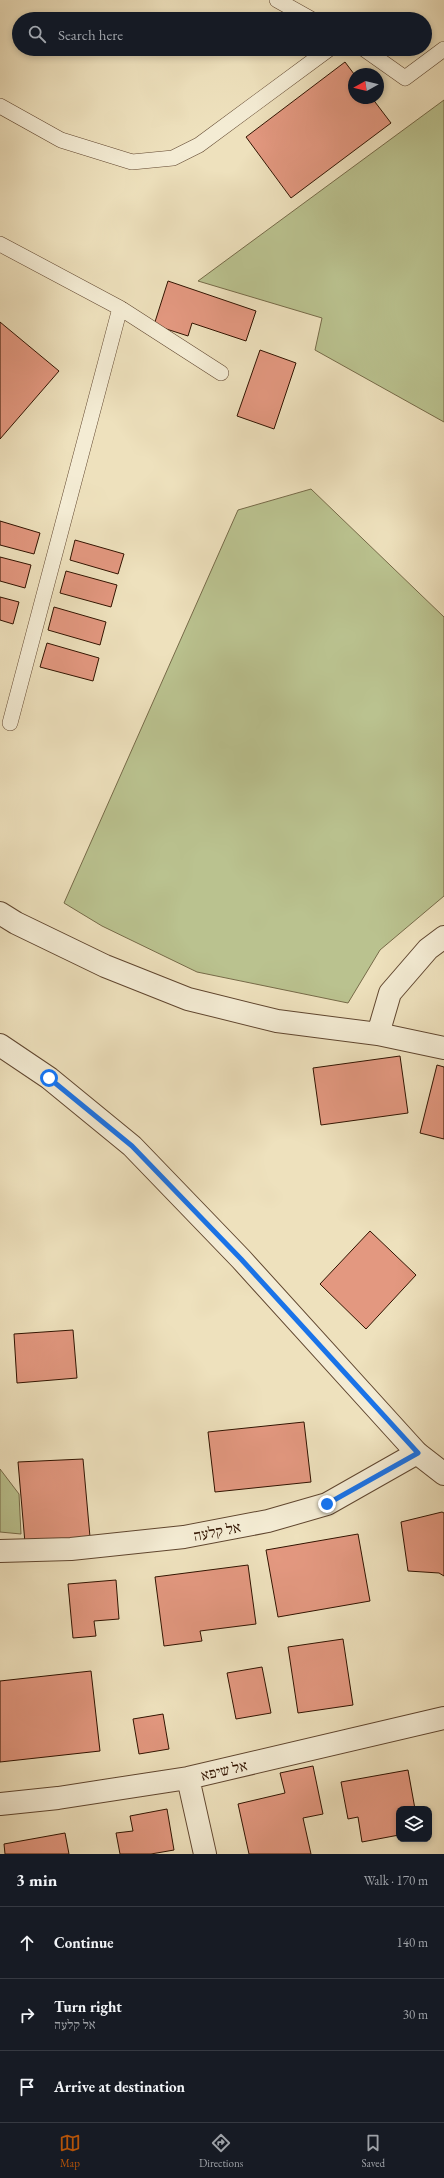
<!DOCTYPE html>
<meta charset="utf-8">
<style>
:root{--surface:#171b24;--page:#20242c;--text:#f1f3f6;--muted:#9ea1a6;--line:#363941;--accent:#b45309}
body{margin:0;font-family:"EB Garamond","Frank Ruhl Libre",serif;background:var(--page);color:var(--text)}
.controls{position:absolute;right:12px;bottom:12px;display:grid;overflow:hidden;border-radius:8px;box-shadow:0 2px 6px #0003}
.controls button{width:36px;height:36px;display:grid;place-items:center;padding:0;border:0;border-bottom:1px solid var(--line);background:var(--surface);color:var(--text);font:20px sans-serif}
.compass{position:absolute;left:348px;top:68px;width:36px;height:36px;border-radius:50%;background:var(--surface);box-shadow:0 2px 6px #0003;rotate:262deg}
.stop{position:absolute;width:12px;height:12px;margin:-9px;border:3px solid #1a73e8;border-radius:50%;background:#fff}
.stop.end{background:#1a73e8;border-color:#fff;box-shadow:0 1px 4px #0008}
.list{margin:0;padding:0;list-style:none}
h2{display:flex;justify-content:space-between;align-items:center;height:52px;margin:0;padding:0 16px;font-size:17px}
h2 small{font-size:13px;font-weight:400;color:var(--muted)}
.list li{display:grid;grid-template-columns:26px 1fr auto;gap:12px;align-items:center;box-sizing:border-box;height:72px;padding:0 16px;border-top:1px solid var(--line)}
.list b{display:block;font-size:15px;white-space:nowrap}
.list p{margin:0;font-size:13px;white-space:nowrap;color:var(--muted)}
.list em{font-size:13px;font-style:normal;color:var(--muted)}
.icon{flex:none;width:22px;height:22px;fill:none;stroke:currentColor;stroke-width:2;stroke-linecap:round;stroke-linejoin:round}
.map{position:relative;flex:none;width:444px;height:1854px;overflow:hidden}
.search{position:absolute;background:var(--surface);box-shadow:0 2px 6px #0003;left:12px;right:12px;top:12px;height:44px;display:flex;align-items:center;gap:10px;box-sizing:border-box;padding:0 14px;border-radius:22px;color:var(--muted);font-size:15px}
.sheet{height:268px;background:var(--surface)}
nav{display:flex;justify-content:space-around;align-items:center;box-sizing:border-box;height:56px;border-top:1px solid var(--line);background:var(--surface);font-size:11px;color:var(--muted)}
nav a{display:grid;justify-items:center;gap:2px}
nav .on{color:var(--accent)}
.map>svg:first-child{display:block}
</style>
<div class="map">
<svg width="444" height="1854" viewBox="0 0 444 1854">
<rect width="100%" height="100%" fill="#eee1bd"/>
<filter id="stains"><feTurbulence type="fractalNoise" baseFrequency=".005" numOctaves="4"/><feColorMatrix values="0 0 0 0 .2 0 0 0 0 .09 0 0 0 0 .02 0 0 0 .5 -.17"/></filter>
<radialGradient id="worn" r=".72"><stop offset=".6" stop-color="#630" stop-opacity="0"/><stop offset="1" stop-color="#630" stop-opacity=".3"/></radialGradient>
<!-- green -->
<path fill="#bac28f" stroke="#766a48" d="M444 100V422L315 350 322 318 198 281Z
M311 489 444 617V896L380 950 348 1003 197 972 102 926 64 903 238 510Z
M0 1469 19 1494 21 1534 0 1532Z"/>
<!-- building -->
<path fill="#e39880" stroke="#311300" d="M345 62 354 74V98H372L391 123 291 198 246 137Z
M168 281 256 311 246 341 192 323 188 336 154 325Z
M0 322 59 371 0 439Z
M260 350 296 363 274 429 237 416Z
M0 521 40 533 34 554 0 545Z
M75 540 124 554 118 574 70 560Z
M0 557 31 565 25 588 0 581Z
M66 571 117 585 111 607 60 593Z
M0 597 19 602 13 624 0 620Z
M54 607 106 622 100 645 48 630Z
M47 643 99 658 93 681 40 667Z
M400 1056 408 1113 321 1125 313 1068Z
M437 1065 444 1067V1139L420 1133Z
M370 1231 416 1275 366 1329 320 1284Z
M73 1330 77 1378 17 1383 14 1334Z
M304 1422 311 1482 215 1492 208 1432Z
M83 1459 90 1537 25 1543 18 1462Z
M442 1512 444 1513V1576L439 1573 408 1571 401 1522Z
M358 1534 370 1601 278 1617 266 1550Z
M248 1565 256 1624 200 1631 202 1641 164 1646 155 1577Z
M116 1580 119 1619 94 1621 96 1636 73 1638 68 1584Z
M343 1639 353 1705 298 1713 288 1647Z
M262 1667 271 1713 236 1719 227 1673Z
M91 1671 100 1751 0 1762V1681Z
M163 1714 169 1749 139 1754 133 1719Z
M313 1766 323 1814 303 1818 311 1854H249L238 1804 285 1793 280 1773Z
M408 1770 415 1809H399V1835L362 1842 358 1817 348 1819 341 1782Z
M167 1809 174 1850 151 1854H120L116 1833 133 1831 130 1816Z
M65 1833 69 1854H5L4 1844Z"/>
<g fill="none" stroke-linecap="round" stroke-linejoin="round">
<defs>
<path id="service" d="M277 0 311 19
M364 49 405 78 444 49
M0 106 61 140 132 162 173 158 199 145 329 49
M0 244 120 308 221 373
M10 723 120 308"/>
<path id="minor" d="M0 913 16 923 105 966 188 999 277 1021 378 1034 444 1048
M378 1034 390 993 428 949 444 937
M0 1551 71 1549 184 1537 268 1521 327 1504 417 1453
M188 1778 205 1854
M0 1804 58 1798 188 1778 444 1718"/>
<path id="tertiary" d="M0 1045 49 1078 132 1146 241 1259 417 1453 444 1474"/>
</defs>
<!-- service casing -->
<use href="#service" stroke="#60462f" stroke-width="16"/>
<!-- minor casing -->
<use href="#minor" stroke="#60462f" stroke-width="24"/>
<!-- tertiary casing -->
<use href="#tertiary" stroke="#60462f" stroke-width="24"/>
<!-- service -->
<use href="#service" stroke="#f4ecd4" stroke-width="15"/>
<!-- minor -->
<use href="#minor" stroke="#f4ecd4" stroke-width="22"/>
<!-- tertiary -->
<use href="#tertiary" stroke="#f4ecd4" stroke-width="22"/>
</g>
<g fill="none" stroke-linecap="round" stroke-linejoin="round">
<!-- route -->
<path stroke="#1a73e8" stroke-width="5" d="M49 1078 132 1146 241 1259 418 1453 327 1504"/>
</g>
<g text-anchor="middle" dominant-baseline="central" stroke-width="3.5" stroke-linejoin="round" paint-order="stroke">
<!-- street labels -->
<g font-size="15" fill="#311300" stroke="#f4ecd4">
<text transform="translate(217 1531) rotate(-11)">אל קלעה</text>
<text transform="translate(224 1770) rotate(-13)">אל שיפא</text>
</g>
</g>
<rect width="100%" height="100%" filter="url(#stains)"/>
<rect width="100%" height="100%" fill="url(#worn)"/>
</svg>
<div class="controls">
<button><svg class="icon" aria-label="layers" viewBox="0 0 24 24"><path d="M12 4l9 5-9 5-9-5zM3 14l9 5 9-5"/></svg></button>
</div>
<svg class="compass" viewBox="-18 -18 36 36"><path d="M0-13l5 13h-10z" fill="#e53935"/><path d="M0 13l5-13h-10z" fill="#9ea1a6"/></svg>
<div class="stop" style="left:49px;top:1078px"></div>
<div class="stop end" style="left:327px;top:1504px"></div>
<div class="search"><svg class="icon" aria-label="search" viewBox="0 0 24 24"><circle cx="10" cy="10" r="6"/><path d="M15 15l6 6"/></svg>Search here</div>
</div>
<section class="sheet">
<h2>3 min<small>Walk · 170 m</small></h2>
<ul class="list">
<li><svg class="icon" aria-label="ahead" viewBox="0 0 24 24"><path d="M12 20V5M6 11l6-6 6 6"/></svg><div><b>Continue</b></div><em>140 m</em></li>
<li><svg class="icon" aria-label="right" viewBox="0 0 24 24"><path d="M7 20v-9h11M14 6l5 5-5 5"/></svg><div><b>Turn right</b><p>אל קלעה</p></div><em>30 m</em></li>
<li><svg class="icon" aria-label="arrive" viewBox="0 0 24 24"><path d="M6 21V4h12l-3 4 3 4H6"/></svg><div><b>Arrive at destination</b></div></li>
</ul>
</section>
<nav>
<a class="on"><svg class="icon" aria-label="map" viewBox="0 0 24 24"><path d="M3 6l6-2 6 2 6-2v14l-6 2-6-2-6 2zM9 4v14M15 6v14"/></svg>Map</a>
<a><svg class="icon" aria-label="directions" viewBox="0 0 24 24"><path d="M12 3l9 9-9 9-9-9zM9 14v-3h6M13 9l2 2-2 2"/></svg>Directions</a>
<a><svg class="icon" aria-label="saved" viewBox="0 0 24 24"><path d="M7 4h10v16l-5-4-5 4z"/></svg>Saved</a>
</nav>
